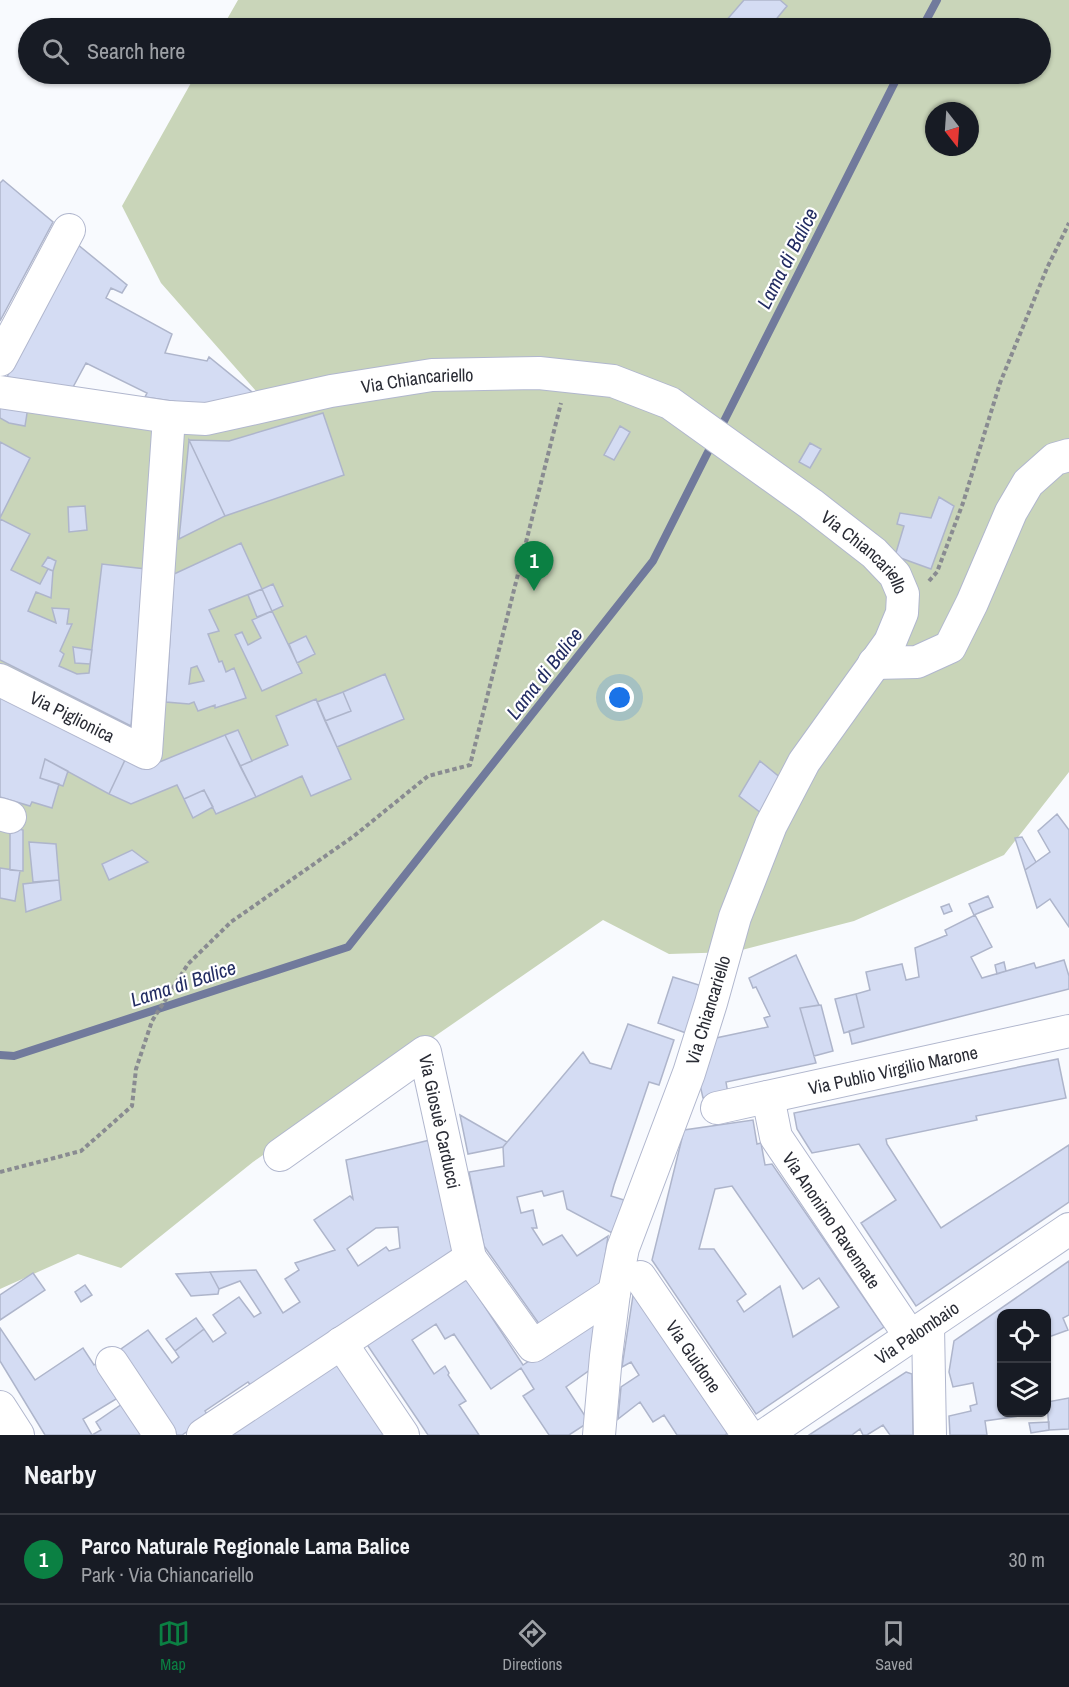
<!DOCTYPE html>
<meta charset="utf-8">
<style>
:root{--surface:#171b24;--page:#242831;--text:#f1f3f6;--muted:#9ea1a6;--line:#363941;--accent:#0b8043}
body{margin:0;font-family:"Archivo Narrow",sans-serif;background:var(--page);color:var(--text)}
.controls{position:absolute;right:18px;bottom:18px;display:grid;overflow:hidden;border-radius:12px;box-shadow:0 2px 4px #0004}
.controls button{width:54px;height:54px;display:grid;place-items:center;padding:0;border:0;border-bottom:2px solid var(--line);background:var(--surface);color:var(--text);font:30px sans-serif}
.compass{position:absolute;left:925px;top:102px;width:54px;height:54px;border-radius:50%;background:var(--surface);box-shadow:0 2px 4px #0004;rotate:163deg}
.you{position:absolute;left:620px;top:698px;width:21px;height:21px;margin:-15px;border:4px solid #fff;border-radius:50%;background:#1a73e8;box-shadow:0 0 0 9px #1a73e833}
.badge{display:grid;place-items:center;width:39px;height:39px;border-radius:50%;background:var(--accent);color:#fff;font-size:20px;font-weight:700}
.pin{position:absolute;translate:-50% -50px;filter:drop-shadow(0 2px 3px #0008)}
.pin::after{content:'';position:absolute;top:32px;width:21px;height:18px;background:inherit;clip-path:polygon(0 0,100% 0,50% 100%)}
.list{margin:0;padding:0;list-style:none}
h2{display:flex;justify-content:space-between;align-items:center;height:78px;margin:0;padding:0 24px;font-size:26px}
h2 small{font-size:20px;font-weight:400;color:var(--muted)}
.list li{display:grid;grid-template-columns:39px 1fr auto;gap:18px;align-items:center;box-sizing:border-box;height:90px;padding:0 24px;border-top:2px solid var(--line)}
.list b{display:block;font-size:22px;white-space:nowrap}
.list p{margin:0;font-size:20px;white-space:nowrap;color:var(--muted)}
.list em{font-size:20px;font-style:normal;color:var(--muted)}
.icon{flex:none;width:33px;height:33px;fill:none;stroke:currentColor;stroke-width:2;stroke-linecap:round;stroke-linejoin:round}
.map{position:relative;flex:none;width:1069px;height:1435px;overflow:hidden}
.search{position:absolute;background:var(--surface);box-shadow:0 2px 4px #0004;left:18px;right:18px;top:18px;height:66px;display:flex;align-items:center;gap:15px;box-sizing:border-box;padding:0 21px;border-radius:33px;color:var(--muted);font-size:22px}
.sheet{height:168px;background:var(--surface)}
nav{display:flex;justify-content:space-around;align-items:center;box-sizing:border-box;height:84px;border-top:2px solid var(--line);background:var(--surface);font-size:16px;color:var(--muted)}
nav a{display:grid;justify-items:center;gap:3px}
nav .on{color:var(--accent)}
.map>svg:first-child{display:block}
</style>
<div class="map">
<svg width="1069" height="1435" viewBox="0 0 1069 1435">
<rect width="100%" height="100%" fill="#f8fafe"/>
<!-- green -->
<path fill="#c9d5b9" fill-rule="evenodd" d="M238 0H1069V772L1004 855 854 921 734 952 669 954 603 920 253 1162 121 1268 78 1254 0 1289V381L181 410 263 399 161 283 122 206 196 74H1040V28H222ZM934 111H970V147H934Z"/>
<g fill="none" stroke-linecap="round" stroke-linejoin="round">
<!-- stream -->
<path stroke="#717a9c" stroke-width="8" d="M922 28 937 0
M719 431 899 74
M0 1055 14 1056 348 947 653 561 713 442"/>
</g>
<!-- building -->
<path fill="#d4dcf3" stroke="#aeb5cb" stroke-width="1.5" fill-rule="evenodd" d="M744 0H780L787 6 769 28H731L724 23Z
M3 180 53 222 0 321V183Z
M77 244 127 285 122 293 111 288 106 298 172 334 165 353 207 361 209 357 257 396 233 406 191 404 145 397 147 393 86 363 72 389 7 377Z
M0 403 28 407 25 426 9 423 0 418Z
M323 413 344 475 225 516 189 440 229 441Z
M620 426 630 432 614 460 604 455Z
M189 440 225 516 179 539Z
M0 442 30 458 0 518Z
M810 443 821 449 810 468 799 462Z
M939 497 954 506 931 569 895 556 904 526 897 524 900 513 931 518Z
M85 506 87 530 69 532 68 507Z
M0 519 30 534 11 570 40 584 48 569 53 571 51 598 36 592 28 611 56 623 52 608 69 609 67 624H72L60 651 64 654 59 666 77 674 89 673 102 564 146 569 131 726 0 660Z
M241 543 262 589 209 610 219 631 208 634 219 662 222 661 226 672 234 668 246 698 215 708V705L198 711 194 702 189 704 166 702 174 574ZM197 666 204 681 189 684 191 668Z
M48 557 56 561 53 571 42 566Z
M273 584 283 606 272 611 262 589Z
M262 589 272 611 257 617 248 595Z
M272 611 302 673 262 691 235 635 242 632 248 645 261 638 252 620Z
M306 636 315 654 297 663 289 644Z
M73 647 92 650 90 664 75 663Z
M385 674 404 719 337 747 325 721 351 711 343 692Z
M343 692 351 711 325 721 317 702Z
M0 694 125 760 109 794 45 759 40 778 59 784 52 808 32 802 30 806 0 797Z
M316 699 351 779 311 796 302 776 256 797 240 766 288 745 276 716Z
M238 730 252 761 240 766 225 735Z
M225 735 256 797 216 814 204 790 184 799 177 785 131 804 109 794 125 760 145 768Z
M45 759 68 771 63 786 40 778Z
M760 761 782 779 761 813 739 796Z
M204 790 213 807 193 818 184 799Z
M1057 814 1069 830V927L1050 899 1037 908 1025 870 1050 852 1038 831Z
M10 827 23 830V871L10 870Z
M1022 837 1036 862 1025 870 1015 838Z
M29 842 56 844 59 880 33 882Z
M132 850 148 862 109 880 102 864Z
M0 868 20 871 15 901 0 898Z
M59 880 61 900 26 912 23 884Z
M988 896 993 907 974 915 969 904Z
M949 904 952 911 944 914 941 907Z
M975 915 992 947 971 957 982 978 1034 963 1036 968 1064 960 1069 976V989L852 1044 849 1031 864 1027 856 994 870 990 866 972 902 964 906 980 919 977 915 948 947 935 945 930Z
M796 955 819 1005 800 1008 816 1063 726 1082 728 1094 703 1098 700 1085 716 1038 768 1027 764 1018 770 1016 756 987 753 988 749 978Z
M1004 962 1006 971 997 974 995 965Z
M673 977 702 986 686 1033 658 1023Z
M856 994 864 1027 844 1033 835 999Z
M821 1005 833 1051 814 1056 800 1008Z
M628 1024 674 1040 659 1085 649 1082 614 1185 611 1196 624 1200 612 1233 567 1209 563 1191 544 1196 542 1191 517 1197 521 1213 533 1210 537 1228H532L543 1245 562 1235 577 1256 608 1236 600 1292 542 1328 484 1246 469 1172 504 1166 503 1147 583 1052 590 1063 611 1069Z
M1058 1059 1066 1098 976 1116 977 1120 886 1139 887 1144 941 1228 1069 1145V1202L916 1306 861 1223 896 1200 859 1144 812 1153 797 1129 794 1113Z
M460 1115 507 1142 503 1147 468 1154Z
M753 1120 757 1144 761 1143 765 1165 772 1164 884 1327 756 1414 652 1260 684 1130ZM732 1186 803 1289 819 1278 839 1307 793 1337 780 1286 744 1312 737 1301 746 1294 714 1249H699L715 1189Z
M430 1140 456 1253 252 1387 248 1382 205 1411 209 1417 182 1435H175L144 1389 147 1387 121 1349 148 1330 172 1363 179 1357 175 1351 204 1329 213 1342 226 1333 213 1315 239 1297 254 1317 261 1313 240 1281 219 1289 210 1272 256 1270 283 1313 300 1302 285 1279 299 1270 295 1263 335 1250 314 1220 350 1196 353 1199 346 1160ZM398 1227 400 1248 389 1251 386 1247 358 1266 347 1249 376 1228Z
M1069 1261V1315L1063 1318 1068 1330 1046 1338V1314H1002V1412H1018L1020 1416 985 1421 987 1435H950L949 1416 971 1411 970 1406 977 1404 973 1383 953 1387 949 1372 954 1341Z
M210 1272 219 1289 218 1294 191 1296 176 1274Z
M33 1273 45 1290 0 1320V1295Z
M466 1278 523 1365 596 1316 594 1367 566 1387 589 1422 569 1435H549L523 1396 534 1389 521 1368 491 1389 454 1334 445 1339 436 1324 412 1340 434 1374 445 1366 449 1373 448 1375 466 1401 459 1405 479 1435H428L366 1343Z
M85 1285 92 1295 81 1302 75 1292Z
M634 1289 730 1432 725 1435H677L664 1415 653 1422 640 1402 618 1419 621 1387 639 1375 631 1362 622 1367Z
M196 1318 204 1329 175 1351 166 1339Z
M0 1328 35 1380 83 1348 94 1365 98 1362 121 1396 83 1419 92 1435H45L0 1361Z
M337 1363 388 1435H226Z
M906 1372 912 1374 913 1435H890L883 1425 867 1435H863L860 1429 852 1435H809Z
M1069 1398V1429L1049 1430 1047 1402Z
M125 1402 148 1435H92L101 1430 96 1422Z
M1049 1422V1430L1031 1433 1029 1423Z"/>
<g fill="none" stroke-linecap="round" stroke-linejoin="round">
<defs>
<g id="minor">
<path d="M0 360 69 230"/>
<path id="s1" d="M0 392 169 417 206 419 331 391 432 375 539 373 613 381 670 403 811 504 874 553 895 575 903 594 902 613 890 642 804 762 771 825 735 917 711 1003 689 1073 623 1248 614 1293 606 1356 599 1435"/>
<path d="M874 663 917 662 950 647 972 603 1011 512 1028 483 1055 459 1069 455"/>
<path id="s2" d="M0 680 146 753 169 417"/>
<path d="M0 814 10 817"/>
<path id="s3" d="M768 1097 776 1137 910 1336"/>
<path id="s4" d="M717 1108 1069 1031"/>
<path id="s5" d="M280 1155 425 1052 470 1258"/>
<path id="s6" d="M640 1277 748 1435"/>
<path d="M928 1326 930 1435"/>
<path d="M341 1343 403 1435"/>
<path d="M112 1363 160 1435"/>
<path d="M0 1407 18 1435"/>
<path d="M203 1435 470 1258 533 1346 614 1293"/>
<path id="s7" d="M765 1435 1069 1229"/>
</g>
</defs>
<!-- minor casing -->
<use href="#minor" stroke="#b1b7ce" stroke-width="34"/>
<!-- path -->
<path stroke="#898b91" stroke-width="4" stroke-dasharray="4.5 3" stroke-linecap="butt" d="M929 581 937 572 963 503 1000 383 1047 268 1069 223
M0 1172 81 1151 132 1106 136 1069 152 1021 188 964 231 922 354 836 428 776 470 765 561 403"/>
<!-- minor -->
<use href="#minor" stroke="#fff" stroke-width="32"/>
</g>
<g text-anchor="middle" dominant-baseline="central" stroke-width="4.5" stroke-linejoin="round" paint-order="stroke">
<!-- street labels -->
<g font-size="18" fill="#2a2c35" stroke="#fff">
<text stroke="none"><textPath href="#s1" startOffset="423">Via Chiancariello</textPath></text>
<text stroke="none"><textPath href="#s1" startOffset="927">Via Chiancariello</textPath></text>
<text stroke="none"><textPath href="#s2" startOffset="81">Via Piglionica</textPath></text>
<text transform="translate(708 1010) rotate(-73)">Via Chiancariello</text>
<text stroke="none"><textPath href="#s4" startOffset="180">Via Publio Virgilio Marone</textPath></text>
<text stroke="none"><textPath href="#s5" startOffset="249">Via Giosuè Carducci</textPath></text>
<text stroke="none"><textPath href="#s3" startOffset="141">Via Anonimo Ravennate</textPath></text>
<text stroke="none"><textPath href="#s7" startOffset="183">Via Palombaio</textPath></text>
<text stroke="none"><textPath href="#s6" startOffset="96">Via Guidone</textPath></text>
</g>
<!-- water labels -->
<g font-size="20" font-style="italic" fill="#222c62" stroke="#fff">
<text transform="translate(787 258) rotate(-63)">Lama di Balice</text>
<text transform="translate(544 673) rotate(-52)">Lama di Balice</text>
<text transform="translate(183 983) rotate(-18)">Lama di Balice</text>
</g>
</g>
</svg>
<div class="controls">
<button><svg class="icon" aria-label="locate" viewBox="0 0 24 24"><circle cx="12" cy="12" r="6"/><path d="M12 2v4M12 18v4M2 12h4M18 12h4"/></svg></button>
<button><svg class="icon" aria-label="layers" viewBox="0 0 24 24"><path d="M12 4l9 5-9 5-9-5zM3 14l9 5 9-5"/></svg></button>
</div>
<svg class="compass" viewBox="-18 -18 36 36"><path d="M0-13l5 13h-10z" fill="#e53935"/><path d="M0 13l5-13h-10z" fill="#9ea1a6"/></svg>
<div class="you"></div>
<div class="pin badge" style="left:534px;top:591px">1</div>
<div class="search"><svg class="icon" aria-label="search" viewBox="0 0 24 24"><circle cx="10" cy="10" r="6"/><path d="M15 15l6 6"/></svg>Search here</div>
</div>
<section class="sheet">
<h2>Nearby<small></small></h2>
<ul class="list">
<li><span class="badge">1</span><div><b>Parco Naturale Regionale Lama Balice</b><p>Park · Via Chiancariello</p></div><em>30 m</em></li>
</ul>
</section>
<nav>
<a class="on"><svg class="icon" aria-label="map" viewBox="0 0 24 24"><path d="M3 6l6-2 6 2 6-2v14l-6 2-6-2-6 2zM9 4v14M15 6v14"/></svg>Map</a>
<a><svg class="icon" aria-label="directions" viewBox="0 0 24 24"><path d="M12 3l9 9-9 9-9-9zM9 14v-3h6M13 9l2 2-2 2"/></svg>Directions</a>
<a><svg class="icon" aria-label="saved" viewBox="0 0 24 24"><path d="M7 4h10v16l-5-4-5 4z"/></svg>Saved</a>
</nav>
